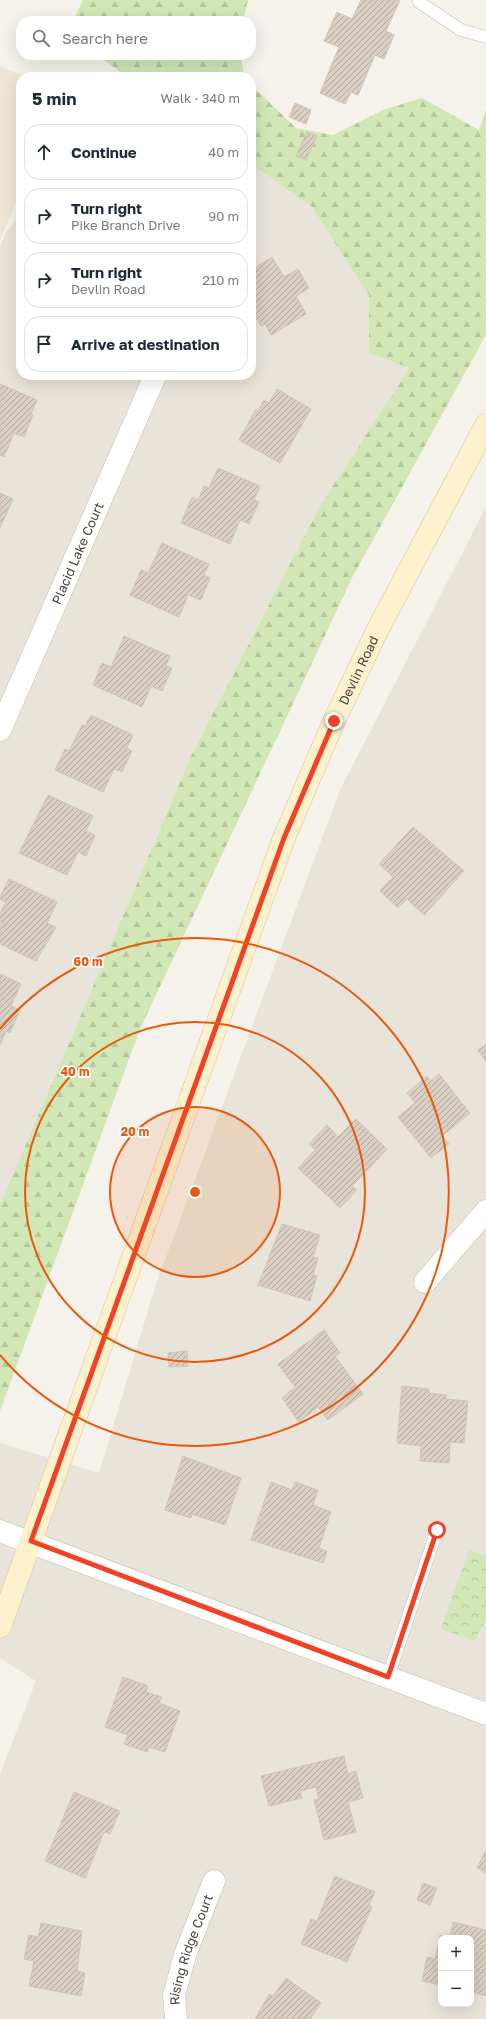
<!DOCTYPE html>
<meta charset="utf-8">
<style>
:root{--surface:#fff;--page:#f6f6f7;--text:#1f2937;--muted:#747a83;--line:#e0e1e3}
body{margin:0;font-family:"Golos Text",sans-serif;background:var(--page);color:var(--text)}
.controls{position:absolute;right:12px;bottom:12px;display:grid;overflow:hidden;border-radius:8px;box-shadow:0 4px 16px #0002}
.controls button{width:36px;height:36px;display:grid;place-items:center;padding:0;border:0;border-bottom:1px solid var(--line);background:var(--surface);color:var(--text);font:20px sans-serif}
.stop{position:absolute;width:12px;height:12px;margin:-9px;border:3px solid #f34124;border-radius:50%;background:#fff}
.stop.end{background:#f34124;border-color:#fff;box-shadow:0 1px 4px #0008}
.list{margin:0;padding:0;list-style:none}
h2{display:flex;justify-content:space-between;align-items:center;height:52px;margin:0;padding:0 16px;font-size:17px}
h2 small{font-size:13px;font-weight:400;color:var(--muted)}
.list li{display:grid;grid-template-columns:26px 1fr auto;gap:12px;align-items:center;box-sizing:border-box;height:56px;margin:0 8px 8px;padding:0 8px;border:1px solid var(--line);border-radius:16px}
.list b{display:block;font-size:15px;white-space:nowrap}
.list p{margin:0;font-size:13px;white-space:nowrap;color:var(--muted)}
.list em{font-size:13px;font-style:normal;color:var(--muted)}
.icon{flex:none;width:22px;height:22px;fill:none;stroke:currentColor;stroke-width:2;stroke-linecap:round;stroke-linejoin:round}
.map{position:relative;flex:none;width:486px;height:2019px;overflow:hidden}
.search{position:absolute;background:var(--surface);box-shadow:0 4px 16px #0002;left:16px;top:16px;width:240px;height:44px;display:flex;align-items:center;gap:10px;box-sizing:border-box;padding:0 14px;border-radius:16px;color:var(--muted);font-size:15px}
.panel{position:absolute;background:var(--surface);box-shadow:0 4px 16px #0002;left:16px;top:72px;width:240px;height:308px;border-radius:16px}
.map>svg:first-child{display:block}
</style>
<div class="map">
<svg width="486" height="2019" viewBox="0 0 486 2019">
<defs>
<pattern id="forest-firs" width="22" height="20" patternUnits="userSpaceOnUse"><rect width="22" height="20" fill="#d1e7b5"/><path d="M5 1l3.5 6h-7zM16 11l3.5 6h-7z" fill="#b5c79c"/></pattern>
<pattern id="park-crowns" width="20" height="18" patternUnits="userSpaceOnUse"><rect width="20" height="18" fill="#d1e7b5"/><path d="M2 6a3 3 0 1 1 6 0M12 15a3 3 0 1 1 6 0" fill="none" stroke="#b5c79c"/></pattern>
<pattern id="building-hatch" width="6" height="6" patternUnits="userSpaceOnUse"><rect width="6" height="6" fill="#d9d0c3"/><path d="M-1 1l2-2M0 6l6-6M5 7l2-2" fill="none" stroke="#b2aa9f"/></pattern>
</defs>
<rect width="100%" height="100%" fill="#f5f2eb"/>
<!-- residential -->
<path fill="#e9e4d9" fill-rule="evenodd" d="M251 164 311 206 369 295V353L411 367 321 504 192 754 0 1205V247L7 230 21 216V375H251Z
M486 507V2019H0V1774L36 1681 0 1658V1443L99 1473 155 1287 340 790ZM441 1938H471V2004H441Z"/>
<!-- education -->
<path fill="#ede6d5" d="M0 66 27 77H21V190L0 240Z"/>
<!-- forest -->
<path fill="url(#forest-firs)" d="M83 0H248L243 21H73Z
M97 55H241L244 77H127Z
M251 85 296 128 333 135 383 110 422 98 479 130 486 109V335L352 578 140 1029 0 1411V1205L192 754 321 504 410 368 369 353V295L311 206 251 164Z"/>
<!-- park -->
<path fill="url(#park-crowns)" d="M469 1550 486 1556V1619L474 1641 441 1629Z"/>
<!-- building -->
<path fill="url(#building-hatch)" stroke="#d1c5b4" d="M361 0H400L386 31 394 35 384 59 375 55 358 95 351 92 345 104 320 93 339 47 324 41 337 12 352 19Z
M295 103 311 110 306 124 289 117Z
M307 132 317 136 306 160 296 156Z
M272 257 284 277 298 269 309 288 296 296 306 314 271 335 265 324 261 326 251 310V270Z
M0 384 37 400 31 414 33 415 24 437 14 433 4 457 0 455Z
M277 389 311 409 280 463 239 440 256 409 258 411 264 400 269 403Z
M218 468 260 486 254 500 259 502 249 524 240 520 230 544 181 523 192 497 198 500 204 486 209 488Z
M0 493 13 499 0 528Z
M162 543 209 564 204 575 210 578 201 600 188 595 179 617 130 595 141 570 148 573Z
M124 636 170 656 166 666 172 668 162 691 151 686 142 707 93 685 102 663 111 667Z
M91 715 133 735 127 748 132 751 122 772 114 769 103 792 55 770 65 749 69 751 82 725 85 726Z
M48 795 93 816 86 831 95 835 86 856 78 852 67 875 19 853Z
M413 827 464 871 424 915 407 899 398 908 380 891 393 877 379 864Z
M9 879 57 902 47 923 56 927 36 961 0 944V927L2 923 0 922V913L6 902 0 899V897Z
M0 974 21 984 11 1006 20 1010 10 1033 6 1031 0 1045Z
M486 1044V1062L478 1050Z
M439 1074 470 1113 442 1136 449 1144 431 1158 398 1117 415 1103 407 1093 427 1076 431 1081Z
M356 1119 387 1149 352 1186 357 1190 340 1208 298 1168 315 1150 309 1144 327 1125 338 1137Z
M282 1224 320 1235 313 1257 318 1258 313 1275 317 1276 310 1301 258 1285Z
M324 1330 340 1353 335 1356 363 1394 328 1420 318 1407 299 1422 282 1398 295 1387 278 1364Z
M187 1351 188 1366 169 1367 168 1353Z
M402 1386 429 1389V1393L446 1395 445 1399 468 1401 464 1443 450 1442 449 1463 420 1461 421 1446 397 1443Z
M183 1456 241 1478 225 1525 192 1514 191 1518 165 1510Z
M271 1482 292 1490 295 1482 318 1490 313 1505 331 1512 319 1548 327 1551 323 1563 251 1540Z
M123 1677 148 1686 146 1692 162 1697 159 1703 180 1711 165 1752 149 1747 147 1752 124 1744 128 1735 105 1727Z
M344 1756 348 1774 356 1771 363 1798 348 1802 356 1832 324 1840 314 1800 319 1799 316 1787 300 1791 302 1798 269 1806 261 1776Z
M74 1792 120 1811 110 1834 104 1832 85 1878 45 1861Z
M486 1850V1873L477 1868Z
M335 1876 375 1892 369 1905 372 1907 347 1962 301 1944 311 1919 317 1921Z
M423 1883 437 1888 430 1905 417 1900Z
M453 1922 486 1930V1996L471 1992V1938H441V1985L422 1981 427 1957 435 1959 440 1935 450 1937Z
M41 1923 82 1931 77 1971 85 1973 81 1996 29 1986 34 1961 24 1959 29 1935 38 1937Z
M286 1978 321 2003 310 2019H255L269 1994 273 1996Z"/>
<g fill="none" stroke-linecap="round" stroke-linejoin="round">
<defs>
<path id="lane" d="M419 2 461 30 486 37
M388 1677 437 1530"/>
<g id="street">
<path id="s1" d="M0 730 155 376"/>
<path d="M425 1282 486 1211"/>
<path d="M0 1531 486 1714"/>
<path id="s2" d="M176 2019 174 1995 186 1952 214 1881"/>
</g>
<g id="secondary">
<path id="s3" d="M0 1627 284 838 334 721 378 629 486 425"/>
</g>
</defs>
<!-- lane casing -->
<use href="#lane" stroke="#c0b9ad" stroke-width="13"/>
<!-- street casing -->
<use href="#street" stroke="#c0b9ad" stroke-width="23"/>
<!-- secondary casing -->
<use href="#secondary" stroke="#d3c49c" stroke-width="23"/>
<!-- lane -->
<use href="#lane" stroke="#fff" stroke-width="12"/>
<!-- street -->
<use href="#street" stroke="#fff" stroke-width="22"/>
<!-- secondary -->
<use href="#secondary" stroke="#fdf1cd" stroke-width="22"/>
</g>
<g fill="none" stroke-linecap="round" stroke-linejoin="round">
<!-- route -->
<path stroke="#f34124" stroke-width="5" d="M334 721 284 838 31 1541 388 1677 437 1530"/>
</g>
<!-- distance rings -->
<circle cx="195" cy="1192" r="85" fill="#e8590c" fill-opacity=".12"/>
<g fill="none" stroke="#e8590c" stroke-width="2">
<circle cx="195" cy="1192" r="85"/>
<circle cx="195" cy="1192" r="170"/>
<path d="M0 1029A254 254 0 1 1 0 1355"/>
</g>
<g text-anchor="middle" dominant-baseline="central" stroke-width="3.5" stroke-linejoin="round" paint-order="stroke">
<!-- street labels -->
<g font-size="13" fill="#494239" stroke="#fff">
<text stroke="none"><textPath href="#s1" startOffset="193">Placid Lake Court</textPath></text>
<text stroke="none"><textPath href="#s3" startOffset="1022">Devlin Road</textPath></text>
<text stroke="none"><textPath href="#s2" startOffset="72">Rising Ridge Court</textPath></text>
</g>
</g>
<circle cx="195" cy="1192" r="6" fill="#e8590c" stroke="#fff" stroke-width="2"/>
<g font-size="12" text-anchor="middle" font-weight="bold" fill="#e8590c" stroke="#fff" stroke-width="3.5" stroke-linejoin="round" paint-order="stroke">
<text x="88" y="966">60 m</text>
<text x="75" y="1076">40 m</text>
<text x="135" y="1136">20 m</text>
</g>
</svg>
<div class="controls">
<button>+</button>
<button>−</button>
</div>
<div class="stop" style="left:437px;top:1530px"></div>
<div class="stop end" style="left:334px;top:721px"></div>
<div class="search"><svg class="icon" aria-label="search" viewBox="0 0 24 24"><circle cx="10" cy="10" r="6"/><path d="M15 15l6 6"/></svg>Search here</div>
<section class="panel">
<h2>5 min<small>Walk · 340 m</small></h2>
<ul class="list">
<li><svg class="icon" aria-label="ahead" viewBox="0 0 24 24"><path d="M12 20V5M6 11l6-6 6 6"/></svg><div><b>Continue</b></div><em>40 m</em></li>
<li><svg class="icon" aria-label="right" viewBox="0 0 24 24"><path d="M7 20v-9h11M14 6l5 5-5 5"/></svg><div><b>Turn right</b><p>Pike Branch Drive</p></div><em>90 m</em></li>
<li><svg class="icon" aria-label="right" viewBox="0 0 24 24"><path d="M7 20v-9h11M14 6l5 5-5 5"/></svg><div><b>Turn right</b><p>Devlin Road</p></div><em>210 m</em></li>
<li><svg class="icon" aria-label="arrive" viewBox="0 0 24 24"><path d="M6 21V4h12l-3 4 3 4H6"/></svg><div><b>Arrive at destination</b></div></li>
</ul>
</section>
</div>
